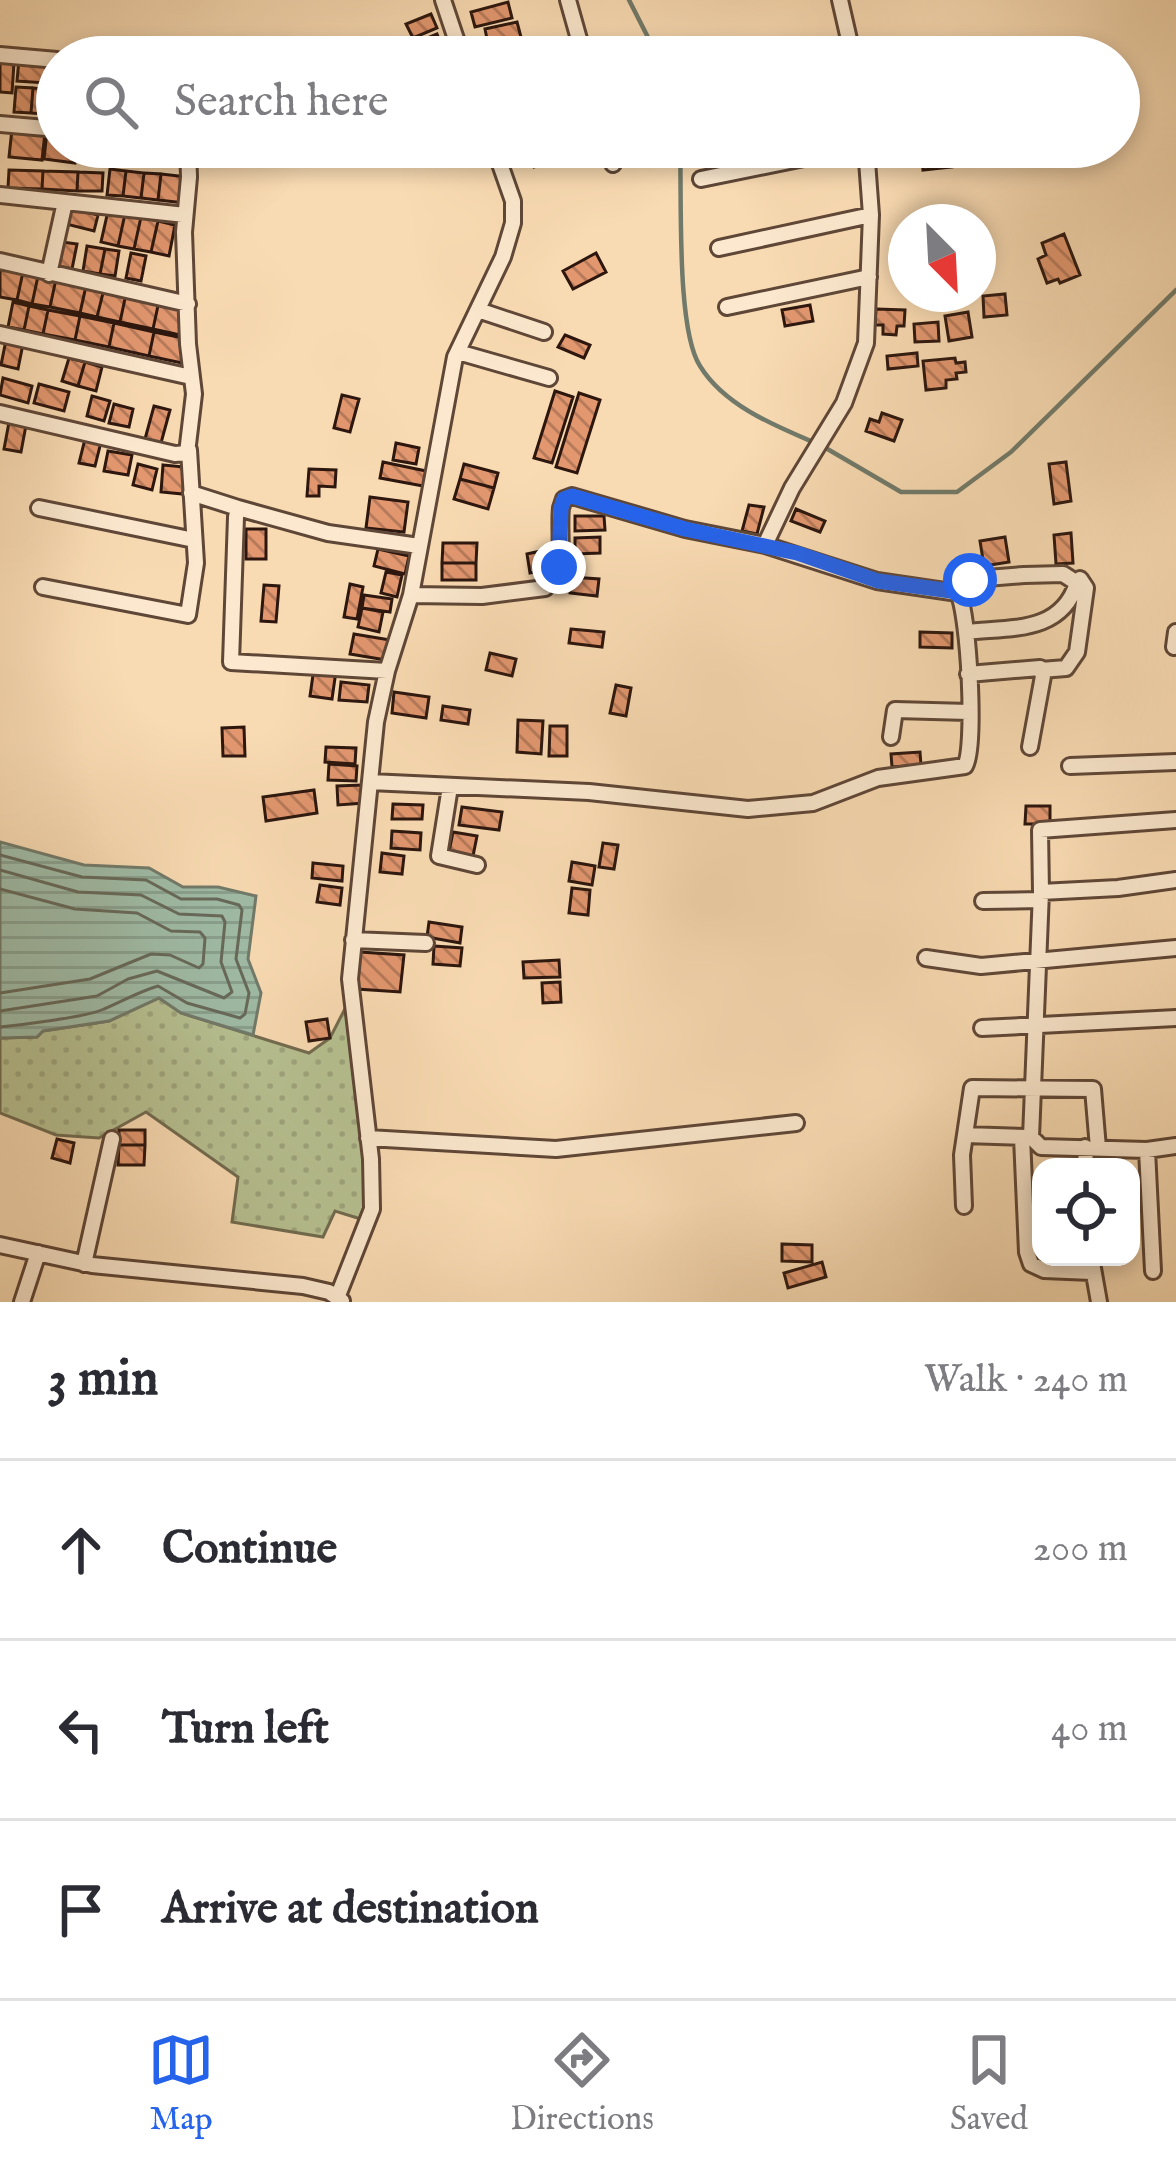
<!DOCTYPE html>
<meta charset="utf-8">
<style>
:root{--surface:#fff;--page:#f7f7f7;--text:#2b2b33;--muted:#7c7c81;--line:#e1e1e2;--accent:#2563eb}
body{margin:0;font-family:"IM FELL English",serif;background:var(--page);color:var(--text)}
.controls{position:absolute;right:36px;bottom:36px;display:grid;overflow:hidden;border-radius:24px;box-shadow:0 6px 18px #0003}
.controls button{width:108px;height:108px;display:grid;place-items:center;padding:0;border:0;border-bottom:3px solid var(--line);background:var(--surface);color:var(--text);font:60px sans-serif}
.compass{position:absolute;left:888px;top:204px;width:108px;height:108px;border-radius:50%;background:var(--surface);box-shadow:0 6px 18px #0003;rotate:156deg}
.stop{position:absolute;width:36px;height:36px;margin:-27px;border:9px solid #2563eb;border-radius:50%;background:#fff}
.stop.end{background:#2563eb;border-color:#fff;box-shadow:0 3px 12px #0008}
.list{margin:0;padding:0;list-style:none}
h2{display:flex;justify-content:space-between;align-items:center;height:156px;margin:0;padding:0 48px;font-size:51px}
h2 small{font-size:39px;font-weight:400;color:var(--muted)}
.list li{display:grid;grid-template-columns:78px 1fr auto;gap:36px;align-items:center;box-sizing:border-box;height:180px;padding:0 48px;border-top:3px solid var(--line)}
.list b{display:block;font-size:45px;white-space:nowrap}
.list em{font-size:39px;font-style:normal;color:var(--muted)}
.icon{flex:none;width:66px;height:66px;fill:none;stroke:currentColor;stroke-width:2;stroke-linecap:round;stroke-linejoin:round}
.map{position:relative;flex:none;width:1176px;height:1302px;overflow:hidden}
.search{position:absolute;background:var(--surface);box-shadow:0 6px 18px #0003;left:36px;right:36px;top:36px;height:132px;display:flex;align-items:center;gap:30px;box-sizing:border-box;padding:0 42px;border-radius:66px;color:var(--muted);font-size:45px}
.sheet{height:696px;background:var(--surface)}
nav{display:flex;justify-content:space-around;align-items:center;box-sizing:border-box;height:168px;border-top:3px solid var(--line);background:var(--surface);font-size:33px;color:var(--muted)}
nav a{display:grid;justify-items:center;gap:6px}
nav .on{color:var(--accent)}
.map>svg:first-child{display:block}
</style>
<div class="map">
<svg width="1176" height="1302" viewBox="0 0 1176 1302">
<defs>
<pattern id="grass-dots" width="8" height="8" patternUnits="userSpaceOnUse" patternTransform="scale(3)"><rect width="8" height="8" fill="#b7c192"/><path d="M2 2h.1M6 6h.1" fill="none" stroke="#9ea57d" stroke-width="1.8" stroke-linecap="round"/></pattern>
<pattern id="water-rules" width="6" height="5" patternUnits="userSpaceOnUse" patternTransform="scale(3)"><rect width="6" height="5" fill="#9fbca7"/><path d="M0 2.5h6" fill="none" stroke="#89a18f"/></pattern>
<pattern id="building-back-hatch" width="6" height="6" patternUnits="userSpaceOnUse" patternTransform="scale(3)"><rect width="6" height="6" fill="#e2976f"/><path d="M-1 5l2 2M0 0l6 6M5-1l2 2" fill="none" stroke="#b77a5a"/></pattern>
</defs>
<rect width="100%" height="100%" fill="#f9dbb3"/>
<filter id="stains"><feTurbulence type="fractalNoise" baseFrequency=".00167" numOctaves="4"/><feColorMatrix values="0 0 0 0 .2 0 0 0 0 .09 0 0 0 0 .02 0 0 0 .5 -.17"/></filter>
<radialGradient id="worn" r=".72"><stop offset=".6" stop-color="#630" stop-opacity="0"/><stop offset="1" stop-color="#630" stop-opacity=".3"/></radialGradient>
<!-- grass -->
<path fill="url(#grass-dots)" stroke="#726c50" stroke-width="3" d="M354 991 372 1186 364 1220 335 1211 323 1237 232 1222 238 1177 146 1112 99 1138 56 1135 0 1113V1038L37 1037 43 1031 109 1021 159 998 181 1013 309 1053 330 1038Z"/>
<!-- water -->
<path fill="url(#water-rules)" stroke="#717a6a" stroke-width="3" d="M0 842 84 865 149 868 183 887H218L256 896 248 959 261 993 253 1035 181 1013 159 998 109 1021 43 1031 37 1037 0 1038Z"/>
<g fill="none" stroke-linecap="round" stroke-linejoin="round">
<!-- shore -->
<path stroke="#66695a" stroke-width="3" d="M0 855 82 877 146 880 181 899H217L239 905 242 910 236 959 249 993 245 1014 240 1018 187 1003 158 986C138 992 123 1001 104 1009 87 1017 20 1025 0 1027
M0 870 78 892 141 895 179 914 222 916 225 922 221 962 232 992 224 998 157 971 128 979 97 996 0 1011
M0 889 75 909 137 913 171 931 200 932 205 938 203 964 199 968 170 955 151 954 90 979 0 993"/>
<!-- stream -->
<path stroke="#717a6a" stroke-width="4.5" d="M629 0 658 57
M680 147C682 197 676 329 700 366 724 405 773 425 813 442
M824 447 901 492H957L1011 452 1176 290"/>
</g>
<!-- building -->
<path fill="url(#building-back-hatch)" stroke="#2c160e" stroke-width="3" d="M508 2 512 18 475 27 471 12Z
M431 14 437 28 413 38 406 24Z
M517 22 522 41 489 49 485 29Z
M437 34 444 51 414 57 410 45Z
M19 59 48 61 46 83 17 81Z
M0 62 14 63 12 93 0 92Z
M16 87 33 88 31 113 14 112Z
M33 88 50 90 47 114 31 113Z
M12 129 45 133 42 160 9 157Z
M47 131 57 132V147H77L75 163 44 159Z
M540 147H551L555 161 534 167 528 151Z
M921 147H950L952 167 923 170Z
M110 169 126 171 123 196 107 195Z
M9 170 43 171 42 189 8 188Z
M43 171 78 172 77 191 42 189Z
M126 171 144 173 141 198 123 196Z
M78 172 103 173 102 191H77Z
M144 173 161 174 158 200 141 198Z
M161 174 188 177 185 203 158 200Z
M70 208 98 215 94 231 66 224Z
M108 211 125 214 118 246 101 242Z
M125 214 141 217 134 249 118 246Z
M141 217 158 221 151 252 134 249Z
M158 221 175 225 169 256 151 252Z
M1064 234 1080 275 1060 283 1058 279 1047 283 1038 259 1046 255 1042 243Z
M62 242 77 244 72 269 57 266Z
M87 246 105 249 100 274 83 271Z
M105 249 119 251 115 276 100 274Z
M131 253 146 256 141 281 126 278Z
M596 253 606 272 573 289 563 271Z
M0 267 23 272 17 300 0 297Z
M23 272 38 276 32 304 17 300Z
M38 276 56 279 50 307 32 304Z
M56 279 86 286 80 313 50 307Z
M86 286 104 289 97 317 80 313Z
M104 289 126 294 120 322 97 317Z
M126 294 159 301 153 329 120 322Z
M1005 294 1007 315 984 317 983 296Z
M159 301 186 307 180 335 153 329Z
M13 302 29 306 24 330 8 327Z
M810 305 813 321 785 326 782 310Z
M29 306 48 310 43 334 24 330Z
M876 309 905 310 904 326H897L896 335 883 334V325H875Z
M48 310 80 316 75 340 43 334Z
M968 312 972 337 949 341 945 316Z
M80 316 114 323 109 347 75 340Z
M938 322 939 341 915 342 914 324Z
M114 323 154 332 149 356 109 347Z
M154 332 188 339 182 363 149 356Z
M565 335 590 345 584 358 558 347Z
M6 340 23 344 18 369 1 365Z
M917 353 918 366 888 369 887 356Z
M69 358 85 362 78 386 62 381Z
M955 358 956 363 965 362 966 372 956 373 957 379 946 380V388L926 390 923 361Z
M85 362 102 367 96 391 78 386Z
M3 378 32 386 28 403 0 395Z
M39 384 69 392 64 411 34 403Z
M555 391 573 397 552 463 534 458Z
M579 393 600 400 577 473 556 467Z
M342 395 359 399 350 432 334 428Z
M92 396 110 401 104 421 87 416Z
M114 404 133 409 129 427 109 423Z
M154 406 170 410 161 443 145 439Z
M882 413 902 420 894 441 866 431 870 419 879 422Z
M10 417 27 420 21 452 4 449Z
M85 439 101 442 95 466 79 463Z
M396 443 419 448 416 464 393 460Z
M108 451 132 455 128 475 104 471Z
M383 462 426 471 423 486 380 478Z
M1066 462 1071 501 1054 504 1049 464Z
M138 464 157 469 152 490 133 485Z
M464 464 498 473 494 488 460 479Z
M163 465 185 467 183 494 161 492Z
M309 469 336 470 335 487 319 486V496H307Z
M460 479 494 488 488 509 454 499Z
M370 497 408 502 404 532 366 528Z
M749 505 764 507 757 534 742 531Z
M796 509 825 521 820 532 791 521Z
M575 516H604L605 530 575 531Z
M246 529H266V559H246Z
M1071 533 1073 563 1056 564 1054 535Z
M600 537V553L575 554V538Z
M1005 537 1009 562 984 566 980 541Z
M443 543H477L476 563H442Z
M378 549 409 556 405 574 374 566Z
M545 550 548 569 530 573 527 554Z
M442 563H476V580H442Z
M386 572 402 575 397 597 381 593Z
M571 577 599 579 597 596 570 593Z
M350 584 363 587 357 619 344 617Z
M264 585 279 586 276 622 261 621Z
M364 595 392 599 390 612 362 608Z
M362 608 383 612 379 632 358 627Z
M571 629 604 632 602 647 569 643Z
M920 632 952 633V648L920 647Z
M354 634 390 640 386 660 350 654Z
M490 653 516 659 512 676 486 670Z
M314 668 336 671 332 699 310 696Z
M341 682 369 685 367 702 339 700Z
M616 685 631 688 626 716 610 713Z
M394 692 429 697 426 718 392 713Z
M443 706 470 710 468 724 441 720Z
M518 720 543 721 541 754 517 752Z
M550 726H567V756H549Z
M244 727 245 756H223L222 728Z
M326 747 356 748 355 764 325 762Z
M920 752 921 765 892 767 891 754Z
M329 764 357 766 356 781 328 780Z
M362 785 364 803 338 805 337 786Z
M314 790 317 813 266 821 263 797Z
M393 804 423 805 422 819H392Z
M1026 806H1050V824H1025Z
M462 807 502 812 499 830 459 825Z
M392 831 421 833 420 850 391 848Z
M453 832 477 836 473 856 449 852Z
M603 843 618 845 614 869 599 867Z
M382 853 404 856 402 874 380 872Z
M572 862 595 866 592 885 569 881Z
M313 863 343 866 342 881 312 878Z
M320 885 342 888 340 905 317 902Z
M572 888 590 890 588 915 569 913Z
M429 922 462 927 460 943 427 937Z
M434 946 462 948 460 966 433 964Z
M360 952 404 955 400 992 357 989Z
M559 960 560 977 524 978 523 962Z
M560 982 561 1002 543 1003 542 983Z
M327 1019 330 1038 309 1041 306 1022Z
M119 1130H145V1145H119Z
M57 1139 74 1143 70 1163 52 1158Z
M119 1145H145L144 1165H118Z
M782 1244 812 1245V1262L782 1261Z
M822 1262 826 1277 788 1288 784 1273Z"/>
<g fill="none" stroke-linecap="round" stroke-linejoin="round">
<defs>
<path id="minor" d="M443 0 462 57
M568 0 584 57
M840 0 853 57
M356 46 361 57
M0 55 57 60
M560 57 582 51
M0 124 57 129
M609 147 613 164
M701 179 858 147
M0 195 185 215
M719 248 871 215
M0 261 188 304
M49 274 65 202
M727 307 869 277
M478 310 544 332
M0 334 191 377
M458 352 549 378
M0 413 175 454 187 453 194 394 188 344 184 232 189 177 188 147
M191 493 238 508
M39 508 194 540
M43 587 188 615 196 563 189 450
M958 593 974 579 1024 575 1063 574 1077 583C1061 634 1010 627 966 632
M411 595 482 596 545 588C568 570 558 535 561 508L564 499 572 496 685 529 765 545 792 488 844 403 866 343 871 215 866 147
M1174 647 1176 632
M1041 670 1066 668 1077 652 1086 588 1080 579
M387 671 231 662 236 517 238 508 328 533 419 546
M968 674 1040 668 1043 676 1030 747
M891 737 895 710 969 712
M1070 766 1176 762
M370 782 589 792 748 809 813 803 878 778 965 766C976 747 969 614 958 593L877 581 765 545
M450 787 439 856 477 865
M1176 880 1118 888 1041 892 1031 1137 1041 1147 1147 1150 1176 1146
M1041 892 1040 830 1176 820
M983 901 1040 900
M353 940 426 943
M926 958 981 966 1176 948
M982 1028 1176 1018
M965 1135 1026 1137
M1022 1137 1027 1252 1031 1264 1044 1270 1092 1272
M368 1138 556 1149 796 1123
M1085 1147 1086 1167
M1147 1150 1153 1271
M964 1206 962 1155 972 1088 1093 1089 1098 1148
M0 1245 92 1265 303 1286 329 1292 342 1301
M1091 1257 1099 1302
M84 1264 112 1139
M337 1298 372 1209 371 1159 350 979 376 722 387 671 411 595 455 357 503 257 513 223V201L494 147
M22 1302 38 1253"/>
</defs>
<!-- minor casing -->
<use href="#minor" stroke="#5f4737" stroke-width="20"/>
<!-- minor -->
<use href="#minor" stroke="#fbe8ce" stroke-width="14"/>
</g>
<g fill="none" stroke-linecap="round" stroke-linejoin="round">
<!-- route -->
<path stroke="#2563eb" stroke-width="15" d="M559 567 561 508 564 499 572 496 685 529 797 553 878 581 958 592 970 580"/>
</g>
<rect width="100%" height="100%" filter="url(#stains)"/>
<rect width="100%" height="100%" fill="url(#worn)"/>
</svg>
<div class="controls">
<button><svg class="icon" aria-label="locate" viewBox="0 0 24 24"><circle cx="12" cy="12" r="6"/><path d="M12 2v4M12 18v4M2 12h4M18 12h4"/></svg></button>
</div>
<svg class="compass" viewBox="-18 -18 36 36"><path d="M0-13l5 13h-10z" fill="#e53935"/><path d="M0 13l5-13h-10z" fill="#7c7c81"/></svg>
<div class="stop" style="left:970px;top:580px"></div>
<div class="stop end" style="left:559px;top:567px"></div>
<div class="search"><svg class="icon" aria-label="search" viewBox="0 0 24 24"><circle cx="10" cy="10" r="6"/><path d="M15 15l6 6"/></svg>Search here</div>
</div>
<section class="sheet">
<h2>3 min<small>Walk · 240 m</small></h2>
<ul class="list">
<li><svg class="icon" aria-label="ahead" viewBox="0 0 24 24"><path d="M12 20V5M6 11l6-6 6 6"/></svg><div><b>Continue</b></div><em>200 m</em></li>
<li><svg class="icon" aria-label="left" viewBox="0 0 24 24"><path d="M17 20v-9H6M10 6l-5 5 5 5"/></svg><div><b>Turn left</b></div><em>40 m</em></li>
<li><svg class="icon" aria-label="arrive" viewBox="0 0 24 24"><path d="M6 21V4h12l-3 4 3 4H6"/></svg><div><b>Arrive at destination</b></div></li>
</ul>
</section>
<nav>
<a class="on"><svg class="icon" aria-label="map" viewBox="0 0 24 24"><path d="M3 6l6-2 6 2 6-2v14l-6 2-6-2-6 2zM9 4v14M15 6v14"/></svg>Map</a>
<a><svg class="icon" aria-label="directions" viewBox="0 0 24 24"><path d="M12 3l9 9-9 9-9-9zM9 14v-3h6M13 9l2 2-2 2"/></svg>Directions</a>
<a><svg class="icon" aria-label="saved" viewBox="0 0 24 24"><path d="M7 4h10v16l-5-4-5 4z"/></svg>Saved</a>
</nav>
